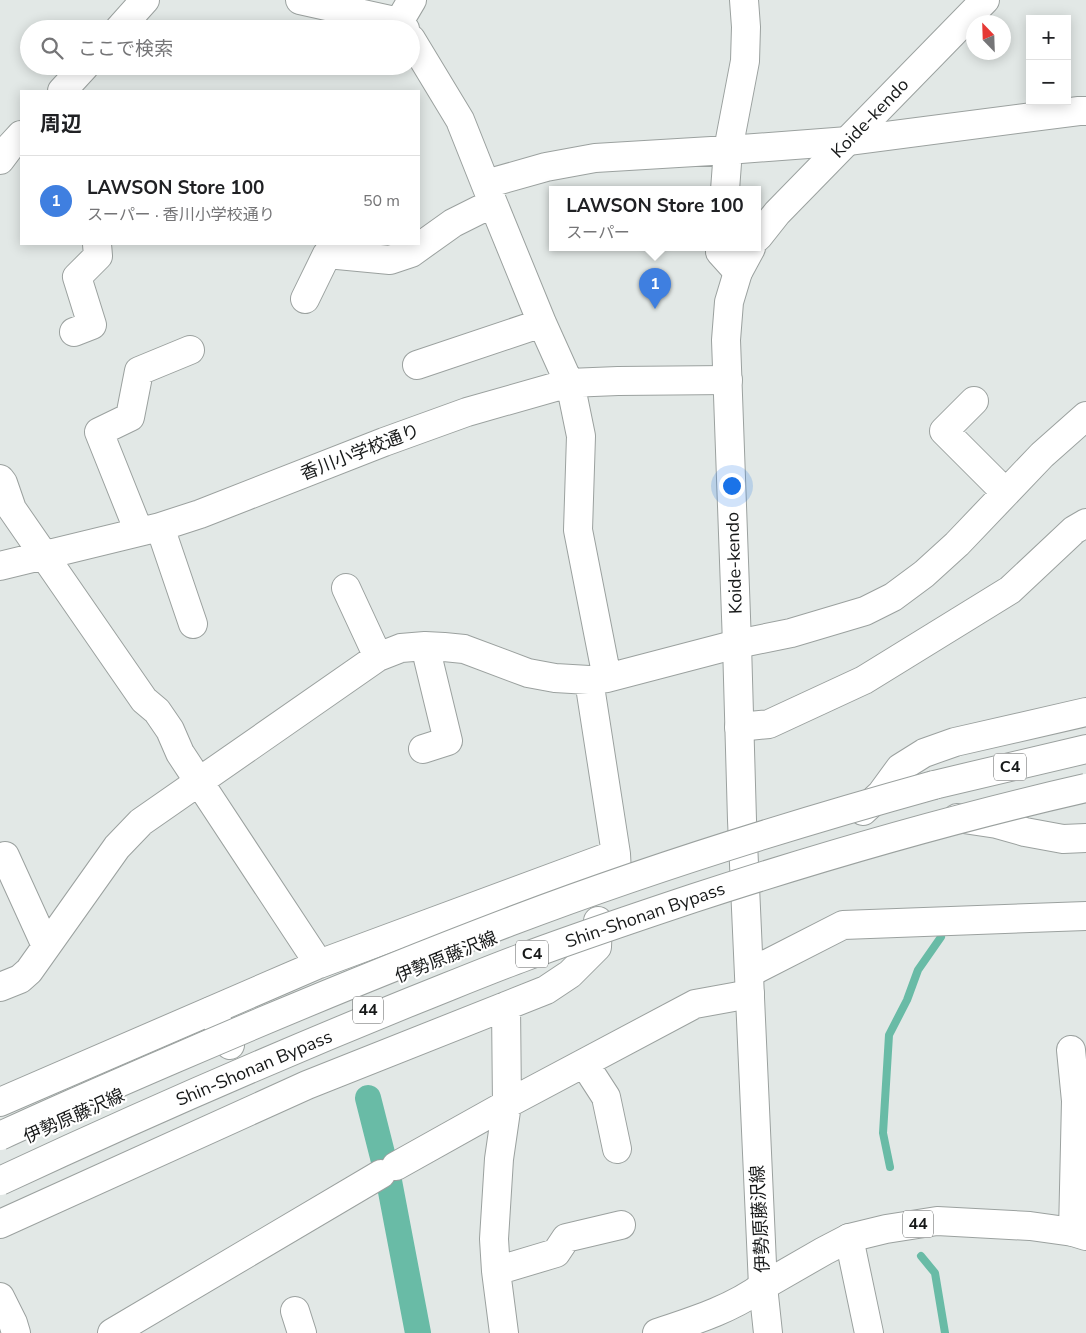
<!DOCTYPE html>
<html lang="ja">
<meta charset="utf-8">
<style>
:root{--surface:#fff;--page:#f6f6f6;--text:#202124;--muted:#757577;--line:#e0e0e0;--accent:#95126b}
body{margin:0;font-family:"Nunito Sans","Noto Sans JP",sans-serif;background:var(--page);color:var(--text)}
.controls{position:absolute;right:15px;top:15px;display:grid;overflow:hidden;border-radius:0px;box-shadow:0 2px 12px #0003}
.controls button{width:45px;height:45px;display:grid;place-items:center;padding:0;border:0;border-bottom:1px solid var(--line);background:var(--surface);color:var(--text);font:25px sans-serif}
.compass{position:absolute;left:966px;top:15px;width:45px;height:45px;border-radius:50%;background:var(--surface);box-shadow:0 2px 12px #0003;rotate:337deg}
.you{position:absolute;left:731px;top:485px;width:18px;height:18px;margin:-12px;border:4px solid #fff;border-radius:50%;background:#1a73e8;box-shadow:0 0 0 8px #1a73e833}
.badge{display:grid;place-items:center;width:32px;height:32px;border-radius:50%;background:var(--accent);color:#fff;font-size:16px;font-weight:700}
.pin{position:absolute;translate:-50% -41px;filter:drop-shadow(0 1px 2px #0008)}
.pin::after{content:'';position:absolute;top:26px;width:18px;height:15px;background:inherit;clip-path:polygon(0 0,100% 0,50% 100%)}
.popup{position:absolute;left:549px;top:186px;width:212px;height:65px;box-sizing:border-box;display:grid;place-content:center;border-radius:0px;background:var(--surface);filter:drop-shadow(0 1px 4px #0005);font-size:16px;white-space:nowrap;color:var(--muted)}
.popup b{font-size:19px;color:var(--text)}
.popup::after{content:'';position:absolute;left:50%;top:100%;margin-left:-10px;border:10px solid transparent;border-top-color:var(--surface)}
.list{margin:0;padding:0;list-style:none}
h2{display:flex;justify-content:space-between;align-items:center;height:65px;margin:0;padding:0 20px;font-size:21px}
h2 small{font-size:16px;font-weight:400;color:var(--muted)}
.list li{display:grid;grid-template-columns:32px 1fr auto;gap:15px;align-items:center;box-sizing:border-box;height:90px;padding:0 20px;border-top:1px solid var(--line)}
.list b{display:block;font-size:19px;white-space:nowrap}
.list p{margin:0;font-size:16px;white-space:nowrap;color:var(--muted)}
.list em{font-size:16px;font-style:normal;color:var(--muted)}
.icon{flex:none;width:28px;height:28px;fill:none;stroke:currentColor;stroke-width:2;stroke-linecap:round;stroke-linejoin:round}
.map{position:relative;flex:none;width:1086px;height:1333px;overflow:hidden}
.search{position:absolute;background:var(--surface);box-shadow:0 2px 12px #0003;left:20px;top:20px;width:400px;height:55px;display:flex;align-items:center;gap:12px;box-sizing:border-box;padding:0 18px;border-radius:28px;color:var(--muted);font-size:19px}
.panel{position:absolute;background:var(--surface);box-shadow:0 2px 12px #0003;left:20px;top:90px;width:400px;height:155px;border-radius:0px}
.map>svg:first-child{display:block}
</style>
<div class="map">
<svg width="1086" height="1333" viewBox="0 0 1086 1333">
<rect width="100%" height="100%" fill="#e2e8e6"/>
<g fill="none" stroke-linecap="round" stroke-linejoin="round">
<!-- stream -->
<path stroke="#69bba6" stroke-width="8" d="M890 1167 883 1133 889 1035 907 1000 918 970 941 937
M921 1256 935 1273 945 1333"/>
<!-- canal -->
<path stroke="#69bba6" stroke-width="26" d="M368 1098 389 1181 418 1333"/>
<defs>
<path id="minor" d="M300 0 399 22 405 29
M399 22 412 0
M119 29 145 0
M411 39 460 120 493 203 542 323 569 383 573 397 581 436 578 530 607 678
M62 91 85 66
M0 160 9 148 21 135
M486 184 546 167 595 158 728 150 848 141 1079 111H1086
M725 190 728 150 745 61 746 27 744 0
M720 248V252L738 272
M305 299 327 254 390 260 411 253 453 223 493 203
M74 332 92 325 77 277 98 256 97 244
M417 365 542 323
M974 401 944 431 1005 492
M0 479 3 483 12 509 144 700 157 711 170 730 180 753 319 964
M160 527 193 624
M139 532 99 432 130 417 139 371 190 350
M0 566 160 527 200 514 384 442 467 412 569 383 618 381 728 380
M346 588 378 657
M589 680 616 854 617 873
M739 727 769 724 864 680 1010 590 1074 530 1086 523
M423 749 448 741 425 646
M863 811 881 794 900 768 924 753 955 742 1086 712
M957 818 997 824 1025 832 1063 839 1086 838
M0 858 5 856 46 946
M749 973 843 925 1086 916
M0 987 20 979 29 971 117 847 141 822 378 657 401 648 425 646 444 647 464 649 528 673 555 678 589 680 607 678 737 644 791 633 865 611 893 597 924 574 957 544 1042 455 1086 416
M1071 1050 1076 1101 1073 1232
M584 1063 606 1097 617 1149
M0 1102 319 964 616 854
M396 1166 507 1104 695 1004 750 994
M0 1224 307 1085 546 990 570 974 597 947 598 921
M849 1238 869 1333
M496 1271 556 1253 566 1238 621 1225
M0 1297 13 1323 16 1333
M295 1311 302 1333
M112 1333 381 1174
M504 1333 496 1271 494 1239 499 1159 507 1104 506 1006
M657 1333C693 1321 732 1309 763 1286"/>
<path id="major" d="M758 237 777 213 985 0
M751 248 738 272 729 302 726 340 737 644 742 820 763 1286 768 1333
M211 1011 230 1045
M763 1286 824 1251 849 1238 886 1229 937 1221 1030 1226 1073 1232 1086 1236"/>
<path id="highway" d="M934 785 1086 749"/>
</defs>
<!-- minor casing -->
<use href="#minor" stroke="#9ba19f" stroke-width="30"/>
<!-- major casing -->
<use href="#major" stroke="#9ba19f" stroke-width="30"/>
<!-- highway casing -->
<use href="#highway" stroke="#9ba19f" stroke-width="30"/>
<!-- minor -->
<use href="#minor" stroke="#fff" stroke-width="28"/>
<!-- major -->
<use href="#major" stroke="#fff" stroke-width="28"/>
<!-- highway -->
<use href="#highway" stroke="#fff" stroke-width="28"/>
<defs>
<path id="highway-bridge" d="M0 1136C58 1109 116 1084 174 1059 285 1011 396 965 509 922 648 869 790 825 934 785
M0 1181C135 1118 272 1058 410 1002 448 987 486 971 524 957 580 936 637 917 694 898 823 856 954 818 1086 788"/>
</defs>
<!-- highway-bridge casing -->
<use href="#highway-bridge" stroke="#9ba19f" stroke-width="30" stroke-linecap="butt"/>
<!-- highway-bridge -->
<use href="#highway-bridge" stroke="#fff" stroke-width="28"/>
</g>
<g text-anchor="middle" dominant-baseline="central" stroke-width="4.5" stroke-linejoin="round" paint-order="stroke">
<!-- shield labels -->
<g fill="#fff" stroke="#5d5e5e" stroke-width="1">
<rect x="994" y="753.5" width="32" height="27" rx="4"/>
<rect x="516" y="940.5" width="32" height="27" rx="4"/>
<rect x="353" y="996.5" width="30" height="27" rx="4"/>
<rect x="903" y="1210.5" width="30" height="27" rx="4"/>
</g>
<g font-size="16" font-weight="bold" fill="#171919">
<text x="1010" y="767">C4</text>
<text x="532" y="954">C4</text>
<text x="368" y="1010">44</text>
<text x="918" y="1224">44</text>
</g>
<!-- street labels -->
<g font-size="18" fill="#171919" stroke="#fff">
<text transform="translate(870 118) rotate(-46)">Koide-kendo</text>
<text transform="translate(360 452) rotate(-21)">香川小学校通り</text>
<text transform="translate(734 563) rotate(-92)">Koide-kendo</text>
<text transform="translate(645 915) rotate(-19)">Shin-Shonan Bypass</text>
<text transform="translate(446 957) rotate(-22)">伊勢原藤沢線</text>
<text transform="translate(254 1068) rotate(-23)">Shin-Shonan Bypass</text>
<text transform="translate(74 1116) rotate(-24)">伊勢原藤沢線</text>
<text transform="translate(760 1219) rotate(-93)">伊勢原藤沢線</text>
</g>
</g>
</svg>
<div class="controls">
<button>+</button>
<button>−</button>
</div>
<svg class="compass" viewBox="-18 -18 36 36"><path d="M0-13l5 13h-10z" fill="#e53935"/><path d="M0 13l5-13h-10z" fill="#757577"/></svg>
<div class="you"></div>
<div class="pin badge" style="left:655px;top:309px;background:#3f7fe0">1</div>
<div class="popup"><b>LAWSON Store 100</b>スーパー</div>
<div class="search"><svg class="icon" aria-label="search" viewBox="0 0 24 24"><circle cx="10" cy="10" r="6"/><path d="M15 15l6 6"/></svg>ここで検索</div>
<section class="panel">
<h2>周辺<small></small></h2>
<ul class="list">
<li><span class="badge" style="background:#3f7fe0">1</span><div><b>LAWSON Store 100</b><p>スーパー · 香川小学校通り</p></div><em>50 m</em></li>
</ul>
</section>
</div>
